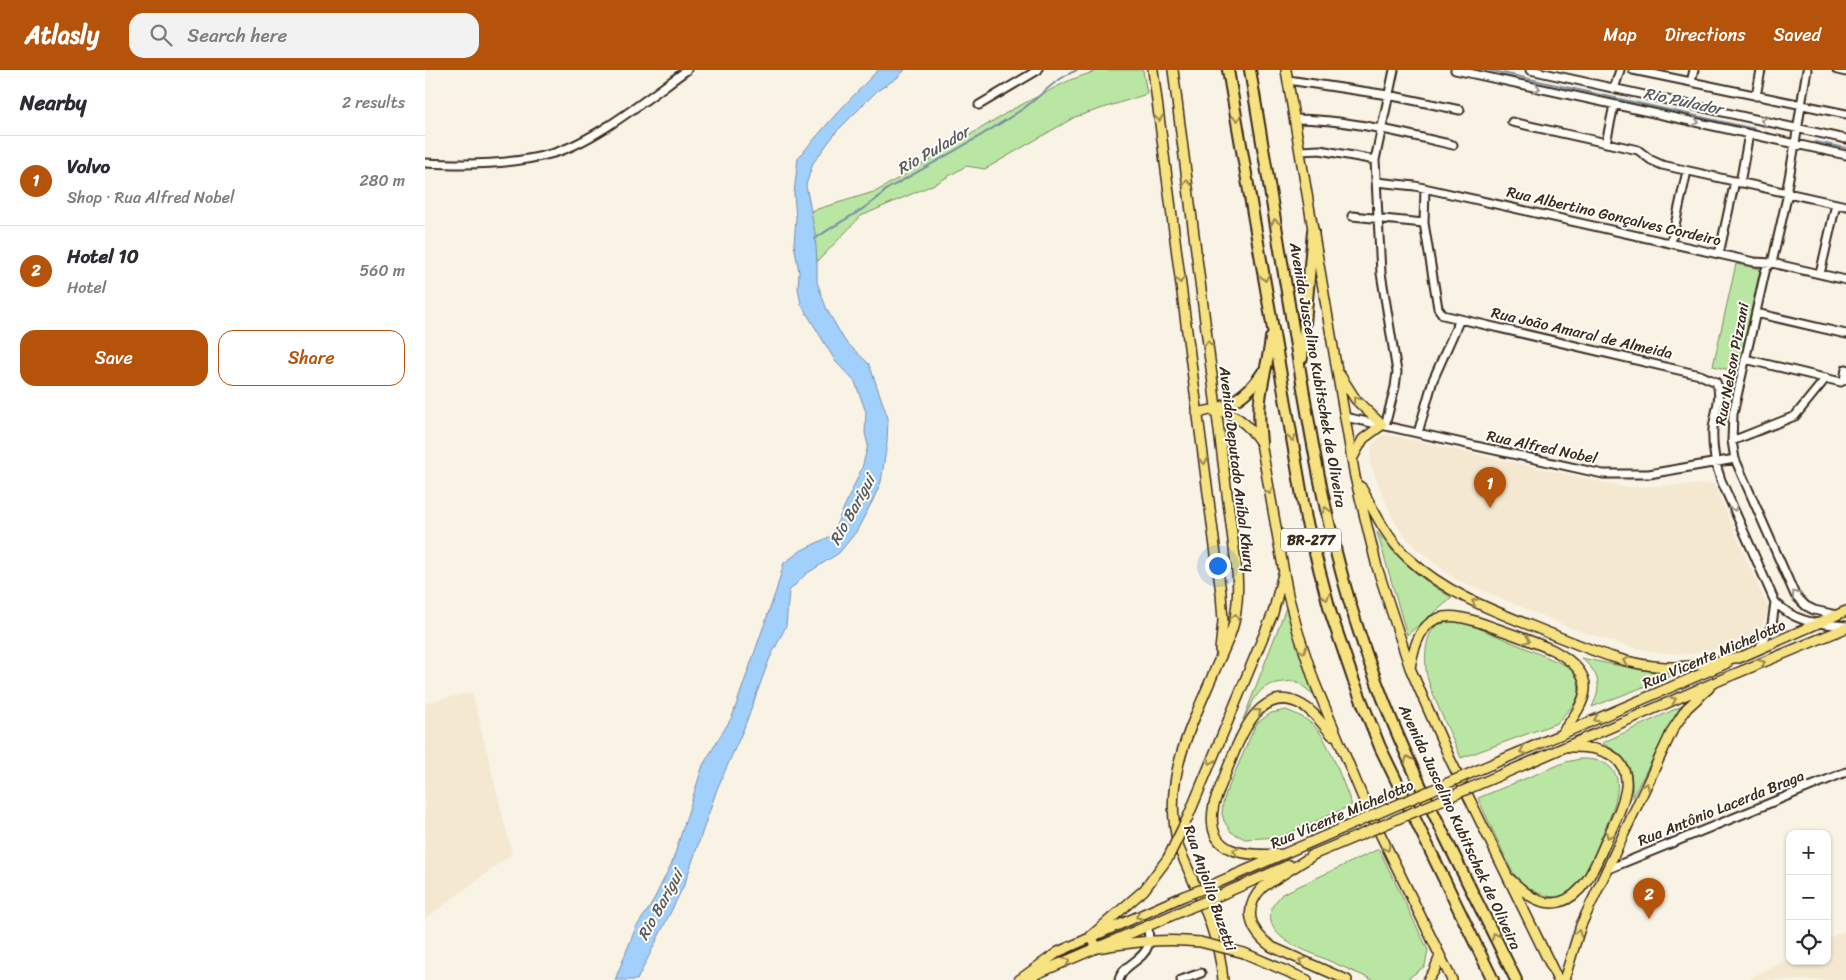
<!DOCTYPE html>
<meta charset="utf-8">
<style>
:root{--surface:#fff;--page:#f2f2f3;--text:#2b2b33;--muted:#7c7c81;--line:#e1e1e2;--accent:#b45309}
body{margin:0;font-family:Sriracha,sans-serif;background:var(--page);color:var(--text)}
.controls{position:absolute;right:15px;bottom:15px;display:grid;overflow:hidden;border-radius:10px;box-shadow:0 1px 4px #0004}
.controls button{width:45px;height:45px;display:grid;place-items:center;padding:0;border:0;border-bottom:1px solid var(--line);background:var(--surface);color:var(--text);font:25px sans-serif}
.you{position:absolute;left:792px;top:495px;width:18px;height:18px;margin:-12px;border:4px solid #fff;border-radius:50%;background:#1a73e8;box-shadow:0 0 0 8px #1a73e833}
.badge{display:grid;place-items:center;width:32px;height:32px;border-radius:50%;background:var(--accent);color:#fff;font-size:16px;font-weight:700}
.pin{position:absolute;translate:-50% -41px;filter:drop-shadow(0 1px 2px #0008)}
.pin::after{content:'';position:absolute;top:26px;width:18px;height:15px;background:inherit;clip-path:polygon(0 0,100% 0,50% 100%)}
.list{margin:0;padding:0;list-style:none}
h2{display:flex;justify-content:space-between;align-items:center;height:65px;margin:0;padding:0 20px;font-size:21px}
h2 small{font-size:16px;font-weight:400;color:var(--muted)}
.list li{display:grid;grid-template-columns:32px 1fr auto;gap:15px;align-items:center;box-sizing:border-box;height:90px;padding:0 20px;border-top:1px solid var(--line)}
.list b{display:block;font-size:19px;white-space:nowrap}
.list p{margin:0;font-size:16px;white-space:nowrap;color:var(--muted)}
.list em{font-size:16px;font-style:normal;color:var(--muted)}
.actions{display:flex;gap:10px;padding:15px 20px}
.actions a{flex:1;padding:11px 0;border:1px solid var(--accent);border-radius:15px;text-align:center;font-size:18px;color:var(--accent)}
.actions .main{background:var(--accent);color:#fff}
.icon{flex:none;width:28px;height:28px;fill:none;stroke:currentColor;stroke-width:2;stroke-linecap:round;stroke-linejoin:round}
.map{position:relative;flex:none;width:1421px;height:910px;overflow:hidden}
header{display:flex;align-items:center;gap:30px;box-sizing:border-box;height:70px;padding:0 25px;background:var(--accent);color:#fff}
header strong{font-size:24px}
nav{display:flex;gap:28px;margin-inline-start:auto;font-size:18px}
.search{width:350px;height:45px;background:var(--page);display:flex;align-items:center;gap:12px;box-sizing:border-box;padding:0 18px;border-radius:15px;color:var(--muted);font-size:19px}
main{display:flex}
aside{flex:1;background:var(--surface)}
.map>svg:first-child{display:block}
</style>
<header>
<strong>Atlasly</strong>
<div class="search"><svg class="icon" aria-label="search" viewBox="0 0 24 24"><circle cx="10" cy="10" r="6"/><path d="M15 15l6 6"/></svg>Search here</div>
<nav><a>Map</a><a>Directions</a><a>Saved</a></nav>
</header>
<main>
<aside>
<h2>Nearby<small>2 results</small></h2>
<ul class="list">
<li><span class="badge">1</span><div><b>Volvo</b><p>Shop · Rua Alfred Nobel</p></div><em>280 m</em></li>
<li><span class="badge">2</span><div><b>Hotel 10</b><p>Hotel</p></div><em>560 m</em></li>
</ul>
<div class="actions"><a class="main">Save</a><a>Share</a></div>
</aside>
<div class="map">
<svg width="1421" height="910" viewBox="0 0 1421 910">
<rect width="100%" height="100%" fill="#f9f3e5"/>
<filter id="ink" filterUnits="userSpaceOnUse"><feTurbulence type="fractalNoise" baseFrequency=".02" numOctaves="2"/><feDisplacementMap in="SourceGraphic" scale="10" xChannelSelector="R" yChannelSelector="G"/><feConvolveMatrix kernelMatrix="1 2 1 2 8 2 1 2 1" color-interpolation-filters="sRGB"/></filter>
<g filter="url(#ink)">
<!-- built -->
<path fill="#f4e8d0" d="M964 365 1199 417 1289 414 1344 540 1331 568 1268 584 1236 583 1205 577 1148 559 1028 508 991 478 978 464 968 449 945 394 947 375 956 366Z
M47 622 87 784 0 849V633Z
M1421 860V910H1322L1365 888V891H1402V869Z"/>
<!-- green -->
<path fill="#bae6a3" stroke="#7a8860" d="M674 0H718L722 24 650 47 560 99 541 96 512 113 436 146 392 192 386 141 452 121 588 39 645 10Z
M1311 194 1335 199 1313 302 1288 296Z
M952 462C973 490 997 510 1027 528L982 565Z
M861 538 888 624 871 611C834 613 835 619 818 650Z
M1031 550 1044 554 1140 595 1149 602 1153 610 1154 624 1149 634 1132 653 1036 688C1026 664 1011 635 1003 610 999 597 999 568 1009 558 1014 553 1024 552 1031 550Z
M1156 588C1190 595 1223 602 1257 602L1167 637C1178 615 1174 603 1156 588Z
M1255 637 1207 728C1208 696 1204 689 1177 673Z
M861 640C872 644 883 649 891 658 904 671 919 716 927 735L855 767 820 769 806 762 799 751 797 744 798 733 801 723 831 654 846 643Z
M1155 689C1167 689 1182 690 1189 702 1200 719 1182 753 1175 770 1170 784 1165 799 1156 811 1135 839 1107 825 1089 804 1084 797 1081 788 1077 780 1069 763 1061 746 1053 728L1141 692Z
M954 779 1003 880 1000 896 981 910H948L870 876C856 869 840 856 847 837 849 833 854 828 857 824Z"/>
<!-- water -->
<path fill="#a2d0fd" stroke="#798ea4" d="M453 0H480L472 8 452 21 412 61 388 93 381 115 390 163 392 192V212L402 240 420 271 444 294 463 348 462 373 456 412 448 430 431 462 414 483 381 504 364 521 361 556 344 590 319 658 292 719 260 813 212 910H190L211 857 225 837 247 793 278 695 307 647 351 521 359 493 377 480 406 466 437 398 443 375 440 363 441 342 430 312 411 292 376 234 373 218 374 202 369 174 371 148 369 124 373 88 412 43Z"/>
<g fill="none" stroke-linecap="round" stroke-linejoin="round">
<!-- stream -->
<path stroke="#798ea4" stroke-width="2" d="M1064 0 1330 59
M1390 72 1421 78
M390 169C412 152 444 139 462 119 508 93 555 68 599 38 617 25 631 8 652 0"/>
<defs>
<path id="minor" d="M1030 0 1421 85
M1105 0 1421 69
M1208 0 1421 44
M1382 0C1375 39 1370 79 1362 118L1363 123 1347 193 1342 197 1340 202 1308 344 1307 371 1310 389 1370 525 1381 536 1389 540 1412 545
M1412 0 1421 2
M863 10 963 25 1035 40
M1266 12 1269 0
M1189 19 1195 0
M1331 26 1336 0
M554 35 613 0
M869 49C923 49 976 63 1028 75
M1087 52 1213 80 1226 90 1237 95 1421 136
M1181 73 1189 35
M875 81 895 80 950 90
M0 93C43 95 87 95 129 83 172 70 225 26 262 0
M951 112 990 116 1329 192 1347 193 1421 210
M1315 113 1324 64
M1000 118 999 153 1013 238 1018 245 1275 305 1291 312C1298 325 1289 345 1288 359 1287 377 1290 394 1296 410L1350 532C1372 554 1392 553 1421 556
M927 146 999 153
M1246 173 1262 101
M1294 184 1310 111
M1395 204 1411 134
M1331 243 1421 264
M1320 289 1416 312 1419 310 1421 299
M920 347 1178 404H1224L1310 389
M960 356 970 317 972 302 956 203 950 90 969 0
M993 363 1008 310 1035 249
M1307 371 1370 346 1401 308
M1333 580 1347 555 1350 532
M1181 800 1421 702
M694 910C698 894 718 891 723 876 725 870 723 863 723 856
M756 910 776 903"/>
<path id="major" d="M728 0 796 523 798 551 795 580
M748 0 812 502C813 515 813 528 811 541 809 560 800 577 792 595 767 656 735 709 754 778 772 821 794 863 798 910
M861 0 930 407 952 497 985 598 1025 689 1133 910
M915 305 931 330 957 355 938 369 927 389
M772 343C779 342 786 339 792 340 811 343 826 358 836 373L863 525 873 562 889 611 940 733 1027 910
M936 417C950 443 962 469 984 489 1024 526 1075 543 1124 563 1162 578 1199 595 1240 597 1266 598 1293 591 1319 586
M1314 588 1421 541
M985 598C995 538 1021 539 1070 558 1090 565 1109 572 1128 580 1176 606 1163 629 1136 664
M1060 697 1302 593
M1066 709 1300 608 1421 558
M763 747 848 543 858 504
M859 784C821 786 778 786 789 734 794 719 800 705 806 690 817 662 837 613 877 635 890 642 898 655 907 665
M890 784 838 817C817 838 824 861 847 877L922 910
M885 786 935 765
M743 788 719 820 666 866 672 878C707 872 740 868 775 872
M1085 809C1099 822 1114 837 1135 832 1162 824 1172 790 1183 767 1190 751 1199 734 1201 717 1204 683 1171 676 1145 677
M780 818 930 753
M786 829 864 795
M819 883 882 910
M602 908 764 838
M594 910 633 882 759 826
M1003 910 1009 901 1015 886
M1139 910 1156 855 1248 659 1262 638 1284 618"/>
<path id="highway" d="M803 0 881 449 906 544 928 609 955 677 1068 910
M825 0C840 90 855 180 870 270 886 369 903 469 935 565 974 685 1036 797 1091 910
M877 288 888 161
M791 340C812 331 826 321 838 302
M836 373C835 359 833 344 835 330 837 309 844 289 846 268"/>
</defs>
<!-- minor casing -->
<use href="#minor" stroke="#3b2a1e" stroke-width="11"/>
<!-- major casing -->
<use href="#major" stroke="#3b2a1e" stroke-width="12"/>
<!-- highway casing -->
<use href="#highway" stroke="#3b2a1e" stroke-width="14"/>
<!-- minor -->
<use href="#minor" stroke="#fdfcf7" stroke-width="7"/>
<!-- major -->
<use href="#major" stroke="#f6e281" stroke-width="9"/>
<!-- highway -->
<use href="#highway" stroke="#f6e281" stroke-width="10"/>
<defs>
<path id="major-bridge" d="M930 753 1060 697
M935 765 1066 709
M743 788 763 747
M759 826 780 818
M764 838 786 829
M775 872 819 883"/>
</defs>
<!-- major-bridge casing -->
<use href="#major-bridge" stroke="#3b2a1e" stroke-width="12" stroke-linecap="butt"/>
<!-- major-bridge -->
<use href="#major-bridge" stroke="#f6e281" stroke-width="9"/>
</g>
<!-- one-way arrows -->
<defs><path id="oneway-chevron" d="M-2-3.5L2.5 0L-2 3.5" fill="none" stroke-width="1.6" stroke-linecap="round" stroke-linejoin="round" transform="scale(1.25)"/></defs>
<g stroke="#9c938a">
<use href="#oneway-chevron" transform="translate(1112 18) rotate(12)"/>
<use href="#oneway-chevron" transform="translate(1339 51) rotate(-168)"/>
<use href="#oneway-chevron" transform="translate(1271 52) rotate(12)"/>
<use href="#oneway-chevron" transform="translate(1309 438) rotate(66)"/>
<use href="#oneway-chevron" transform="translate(1370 524) rotate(-126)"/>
</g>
<g stroke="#988650">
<use href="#oneway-chevron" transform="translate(734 48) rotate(83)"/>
<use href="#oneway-chevron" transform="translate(812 48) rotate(80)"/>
<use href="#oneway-chevron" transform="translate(762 113) rotate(-97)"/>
<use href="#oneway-chevron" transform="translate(850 152) rotate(-99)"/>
<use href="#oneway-chevron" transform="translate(840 208) rotate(80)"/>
<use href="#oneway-chevron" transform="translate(755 210) rotate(83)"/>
<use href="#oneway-chevron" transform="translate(783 274) rotate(-97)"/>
<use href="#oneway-chevron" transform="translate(931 330) rotate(-128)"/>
<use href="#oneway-chevron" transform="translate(867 368) rotate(80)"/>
<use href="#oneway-chevron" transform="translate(779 391) rotate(83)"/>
<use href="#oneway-chevron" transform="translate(844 421) rotate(79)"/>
<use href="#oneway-chevron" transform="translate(901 440) rotate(-103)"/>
<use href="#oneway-chevron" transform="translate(901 527) rotate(74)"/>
<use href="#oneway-chevron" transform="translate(1050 532) rotate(-155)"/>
<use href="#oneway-chevron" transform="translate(810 547) rotate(-78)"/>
<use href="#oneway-chevron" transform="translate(1102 570) rotate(21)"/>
<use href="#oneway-chevron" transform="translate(878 580) rotate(72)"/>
<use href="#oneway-chevron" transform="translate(1201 591) rotate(-166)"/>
<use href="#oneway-chevron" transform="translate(1337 593) rotate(-23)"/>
<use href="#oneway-chevron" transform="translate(1248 630) rotate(-23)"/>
<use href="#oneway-chevron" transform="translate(833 642) rotate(-40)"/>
<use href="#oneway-chevron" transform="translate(1172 649) rotate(157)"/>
<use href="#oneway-chevron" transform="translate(1098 681) rotate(157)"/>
<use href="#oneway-chevron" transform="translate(983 689) rotate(-114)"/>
<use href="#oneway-chevron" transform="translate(786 691) rotate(113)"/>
<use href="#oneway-chevron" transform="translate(1221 716) rotate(-65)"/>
<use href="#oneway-chevron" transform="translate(1184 765) rotate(114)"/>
<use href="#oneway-chevron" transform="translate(962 778) rotate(64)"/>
<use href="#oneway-chevron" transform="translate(811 781) rotate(-162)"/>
<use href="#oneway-chevron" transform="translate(714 846) rotate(157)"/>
<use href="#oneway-chevron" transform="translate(1153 863) rotate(-69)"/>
<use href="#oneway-chevron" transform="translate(1070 866) rotate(-116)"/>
<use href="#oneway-chevron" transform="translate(642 891) rotate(-23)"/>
<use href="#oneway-chevron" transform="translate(877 891) rotate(-157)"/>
</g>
</g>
<g text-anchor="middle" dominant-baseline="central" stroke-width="4" stroke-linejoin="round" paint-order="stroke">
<!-- shield labels -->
<rect fill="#fdfcf7" stroke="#75695f" stroke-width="1" x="856" y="458.5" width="60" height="23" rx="4"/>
<g font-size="14" font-weight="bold" fill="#3b2a1e">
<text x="886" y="470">BR-277</text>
</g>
<!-- street labels -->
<g font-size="15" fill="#3b2a1e" stroke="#fdfcf7">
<text transform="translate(1189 146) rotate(13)">Rua Albertino Gonçalves Cordeiro</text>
<text transform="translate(1157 263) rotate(13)">Rua João Amaral de Almeida</text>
<text transform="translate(1307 294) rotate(-79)">Rua Nelson Pizzani</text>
<text transform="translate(893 305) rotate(80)">Avenida Juscelino Kubitschek de Oliveira</text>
<text transform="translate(1117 377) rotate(12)">Rua Alfred Nobel</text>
<text transform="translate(812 399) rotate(83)">Avenida Deputado Aníbal Khury</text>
<text transform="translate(1289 584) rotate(-23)">Rua Vicente Michelotto</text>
<text transform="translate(1296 738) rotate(-22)">Rua Antônio Lacerda Braga</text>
<text transform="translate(917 744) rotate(-23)">Rua Vicente Michelotto</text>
<text transform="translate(1035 757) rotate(65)">Avenida Juscelino Kubitschek de Oliveira</text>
<text transform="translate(785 818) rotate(71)">Rua Anjolilo Buzetti</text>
</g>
<!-- water labels -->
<g font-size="16" font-style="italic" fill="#5a5c61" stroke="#fdfcf7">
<text transform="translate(1258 31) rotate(12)">Rio Pulador</text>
<text transform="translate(508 80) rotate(-30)">Rio Pulador</text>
<text transform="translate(427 440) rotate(-61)">Rio Barigui</text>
<text transform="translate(235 835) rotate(-61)">Rio Barigui</text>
</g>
</g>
</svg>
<div class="controls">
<button>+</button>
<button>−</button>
<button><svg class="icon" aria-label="locate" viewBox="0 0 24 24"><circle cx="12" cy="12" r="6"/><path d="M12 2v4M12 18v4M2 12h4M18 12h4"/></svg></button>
</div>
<div class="you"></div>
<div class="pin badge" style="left:1065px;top:438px">1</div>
<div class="pin badge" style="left:1224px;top:849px">2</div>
</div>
</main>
